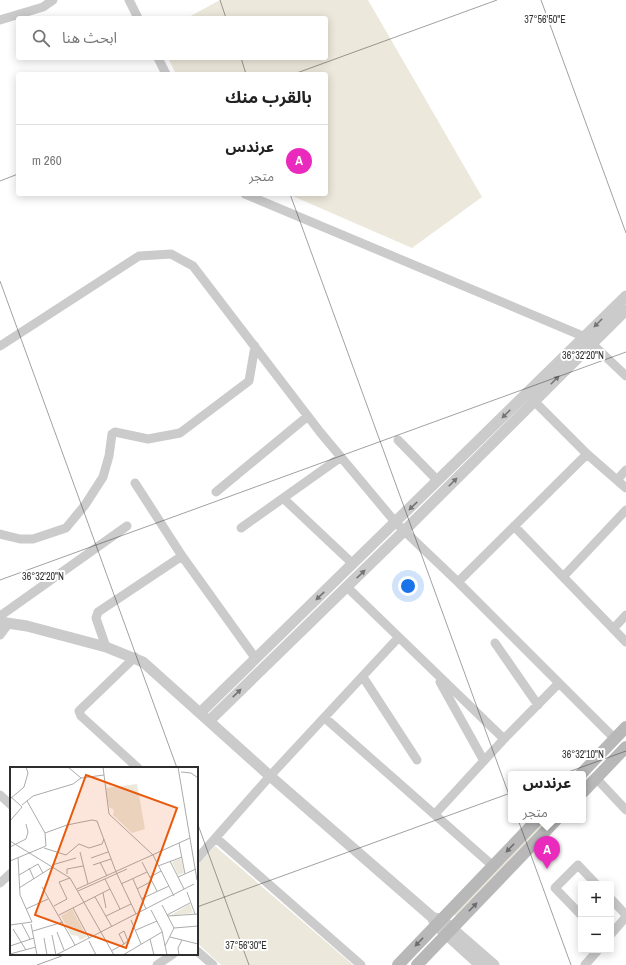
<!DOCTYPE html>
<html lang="ar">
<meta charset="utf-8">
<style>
:root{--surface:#fff;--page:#f2f2f2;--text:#222;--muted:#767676;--line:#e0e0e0;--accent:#ea2abd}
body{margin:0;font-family:"Archivo Narrow","Noto Sans Arabic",sans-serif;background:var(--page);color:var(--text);direction:rtl}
.controls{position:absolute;right:12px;bottom:12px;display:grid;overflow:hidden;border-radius:4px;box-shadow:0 2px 10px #0003}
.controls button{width:36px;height:36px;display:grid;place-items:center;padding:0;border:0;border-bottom:1px solid var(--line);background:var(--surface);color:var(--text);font:20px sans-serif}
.you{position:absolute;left:408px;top:586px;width:14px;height:14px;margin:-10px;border:3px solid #fff;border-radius:50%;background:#1a73e8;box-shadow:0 0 0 6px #1a73e833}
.badge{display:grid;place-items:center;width:26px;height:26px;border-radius:50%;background:var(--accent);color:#fff;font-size:13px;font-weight:700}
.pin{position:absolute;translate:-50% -33px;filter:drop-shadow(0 1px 2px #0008)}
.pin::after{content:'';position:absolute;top:21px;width:14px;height:12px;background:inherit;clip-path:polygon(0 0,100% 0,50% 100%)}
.popup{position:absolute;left:508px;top:771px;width:78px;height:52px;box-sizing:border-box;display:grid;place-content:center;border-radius:4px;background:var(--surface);filter:drop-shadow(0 1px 3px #0005);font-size:13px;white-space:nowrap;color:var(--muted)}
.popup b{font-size:15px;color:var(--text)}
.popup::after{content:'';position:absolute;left:50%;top:100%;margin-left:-8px;border:8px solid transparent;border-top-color:var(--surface)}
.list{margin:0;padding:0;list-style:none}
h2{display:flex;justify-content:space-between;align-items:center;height:52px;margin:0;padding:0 16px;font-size:17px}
h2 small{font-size:13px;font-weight:400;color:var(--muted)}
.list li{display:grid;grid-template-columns:26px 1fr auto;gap:12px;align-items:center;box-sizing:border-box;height:72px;padding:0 16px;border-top:1px solid var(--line)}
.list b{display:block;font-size:15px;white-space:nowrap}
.list p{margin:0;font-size:13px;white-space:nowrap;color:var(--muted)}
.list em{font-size:13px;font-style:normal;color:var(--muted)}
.icon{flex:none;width:22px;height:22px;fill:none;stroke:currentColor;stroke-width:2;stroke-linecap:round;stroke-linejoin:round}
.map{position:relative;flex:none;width:626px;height:965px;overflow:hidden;direction:ltr}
.search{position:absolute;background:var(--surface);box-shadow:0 2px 10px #0003;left:16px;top:16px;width:312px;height:44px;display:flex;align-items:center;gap:10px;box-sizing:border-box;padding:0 14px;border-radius:4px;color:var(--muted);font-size:15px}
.panel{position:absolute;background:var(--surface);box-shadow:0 2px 10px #0003;left:16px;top:72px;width:312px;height:124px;border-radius:4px;direction:rtl}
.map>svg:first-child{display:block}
</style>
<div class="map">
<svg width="626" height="965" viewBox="0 0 626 965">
<rect width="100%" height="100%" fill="#fff"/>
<!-- green -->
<path fill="#ece8db" d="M220 0H368L482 197 412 248 288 194H326V74H176L168 58H326V18H187Z
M542 820H547L457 917 453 913Z
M215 846 353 965H221L197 943V866Z"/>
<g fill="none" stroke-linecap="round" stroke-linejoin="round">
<!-- minor -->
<path stroke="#cbcbcb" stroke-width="9" d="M129 0 138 18
M0 20 43 7 53 0
M158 58 166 74
M245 194 585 337 626 376
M0 346 139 256 171 254 193 266 320 432 396 523 458 582 615 739
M534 401 587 454 626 488
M398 440 438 481
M617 480 626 470
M135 483 182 556 256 659
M216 492 308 416
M283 498 353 564
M514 526 626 642
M241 528 341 457
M0 534 20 539H33L66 528 85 505 103 477 109 456 112 434 115 432 148 439 180 433 249 381 255 346
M563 577 626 510
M458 582 587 454
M347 587 504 739
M0 616 127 526
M613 629 626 615
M0 635 9 623
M495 643 538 705
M106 647 96 618 98 612 182 556
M135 657 79 711 81 716 138 768
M363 677 417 760
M440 682 484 761
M325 718 493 866
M596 778 626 810
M0 795 11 805
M435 814 504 739 559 683
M216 838 361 965
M197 859 270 776 398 638
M0 883 11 873
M611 899 626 915
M581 915 555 888 578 865 596 884
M611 934 626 917
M197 951 213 965
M157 965 173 954
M585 965 598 950"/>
<!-- tertiary -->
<path stroke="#cbcbcb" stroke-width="11" d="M0 622 27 626 106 647 143 662 270 776 432 917 436 925 480 965
M200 713 626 296
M209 721 405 530 626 310
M434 918 441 919 494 965"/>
<!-- secondary -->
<path stroke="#b8b8b8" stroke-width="12" d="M581 774 626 727
M583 792 626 747
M398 965 537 820
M417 965 556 820"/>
</g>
<!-- one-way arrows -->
<defs><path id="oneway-solid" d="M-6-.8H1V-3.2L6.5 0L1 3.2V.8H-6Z"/></defs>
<g fill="#757575">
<use href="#oneway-solid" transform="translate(598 323) rotate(135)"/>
<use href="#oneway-solid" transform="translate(555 380) rotate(-45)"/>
<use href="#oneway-solid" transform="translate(506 414) rotate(135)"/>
<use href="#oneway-solid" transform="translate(453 482) rotate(-45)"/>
<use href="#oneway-solid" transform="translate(413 506) rotate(136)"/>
<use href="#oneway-solid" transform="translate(361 574) rotate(-44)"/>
<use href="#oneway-solid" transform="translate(320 596) rotate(136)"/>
<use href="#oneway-solid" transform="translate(237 693) rotate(-44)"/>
</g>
<g fill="#6c6c6c">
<use href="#oneway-solid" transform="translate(510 848) rotate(134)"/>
<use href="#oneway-solid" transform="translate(473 907) rotate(-46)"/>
<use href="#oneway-solid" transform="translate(419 942) rotate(134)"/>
</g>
<!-- ticks -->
<path fill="none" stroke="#2e2e2e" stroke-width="1" stroke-opacity="0.45" d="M220 0 226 18M541 0 626 233M241 58 246 74M294 74 497 0M0 181 18 174M290 194 571 965M0 281 177 768M0 580 626 352M197 822 249 965M197 907 626 751M37 965 67 954"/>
<!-- overview -->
<g transform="translate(10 767)">
<rect width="188" height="188" fill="#fff"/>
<path d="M127 17 135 62 122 66 103 48 104 43 99 40 96 21ZM171 91 174 106 168 108 162 95ZM180 137 183 146 159 149ZM62 142 77 170 70 173 68 169 61 168 51 149Z" fill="#ece8db"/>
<path fill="none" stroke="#ababab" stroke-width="1" d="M58 0 71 11 94 8M93 0 99 47 143 88 164 129M168 0 187 113M171 5 181 6 188 11M0 29 12 40 0 54M0 32 14 20 18 6 16 0M12 38 23 29 63 17 71 11M35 66 57 58 82 53 87 54 106 105 126 147M0 74 60 111 104 188M169 76 175 107M0 80 16 72 18 65 16 57M34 81 56 88 69 77 79 81 92 77 94 72M70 85 78 117M81 91 98 85M0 94 36 79 35 66 17 34M160 94 174 122M90 95 97 109M132 95 147 124M42 98 66 91M83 98 101 92M148 99 172 90M19 101 24 112M57 107V102L73 99M9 108 28 97 33 106M140 110 151 104M168 110 186 102M95 112 110 142M123 112 136 142M111 117 137 105M32 120 65 178M9 121 44 99M67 122 180 71M127 122 142 114M68 124 117 102M177 125 185 147M93 126 96 141M85 130 102 160M131 132 159 119M152 138 164 161M44 139 57 132 49 115 60 111M63 141 79 171M16 142 38 132M141 143 152 164 157 188M49 148 100 122M157 148 180 136M96 149 121 137M158 149 188 147M121 153 131 177M12 157 20 172M21 157 27 188M0 158 22 155 10 128 8 90M3 162 16 183M126 163 147 154M23 164 53 155M47 165 54 183M42 168 46 188M160 170 188 177M34 171 37 188M140 172 144 188M79 174 86 188M0 179 24 171M155 179 164 161 188 159M101 184 114 177 118 174 114 164 109 167 114 177M0 187 26 180M46 188 184 117M113 188 152 165M169 188 168 181 172 173"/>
<path fill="#e8590c" fill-opacity="0.15" stroke="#e8590c" stroke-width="2" d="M76 8 167 41 116 181 25 148Z"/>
<rect width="188" height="188" fill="none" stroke="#2e2e2e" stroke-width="2"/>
</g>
<g font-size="10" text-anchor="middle" fill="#2e2e2e" stroke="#fff" stroke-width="4" stroke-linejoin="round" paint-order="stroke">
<text x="545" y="23">37°56'50"E</text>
<text x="583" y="359">36°32'20"N</text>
<text x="43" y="580">36°32'20"N</text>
<text x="583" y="758">36°32'10"N</text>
<text x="246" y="949">37°56'30"E</text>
</g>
</svg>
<div class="controls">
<button>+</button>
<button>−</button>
</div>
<div class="you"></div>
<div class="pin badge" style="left:547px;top:869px">A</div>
<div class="popup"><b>عرندس</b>متجر</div>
<div class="search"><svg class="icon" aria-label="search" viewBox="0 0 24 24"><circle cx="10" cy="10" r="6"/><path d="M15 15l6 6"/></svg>ابحث هنا</div>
<section class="panel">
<h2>بالقرب منك<small></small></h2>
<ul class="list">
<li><span class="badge">A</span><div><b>عرندس</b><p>متجر</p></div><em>260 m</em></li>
</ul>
</section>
</div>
